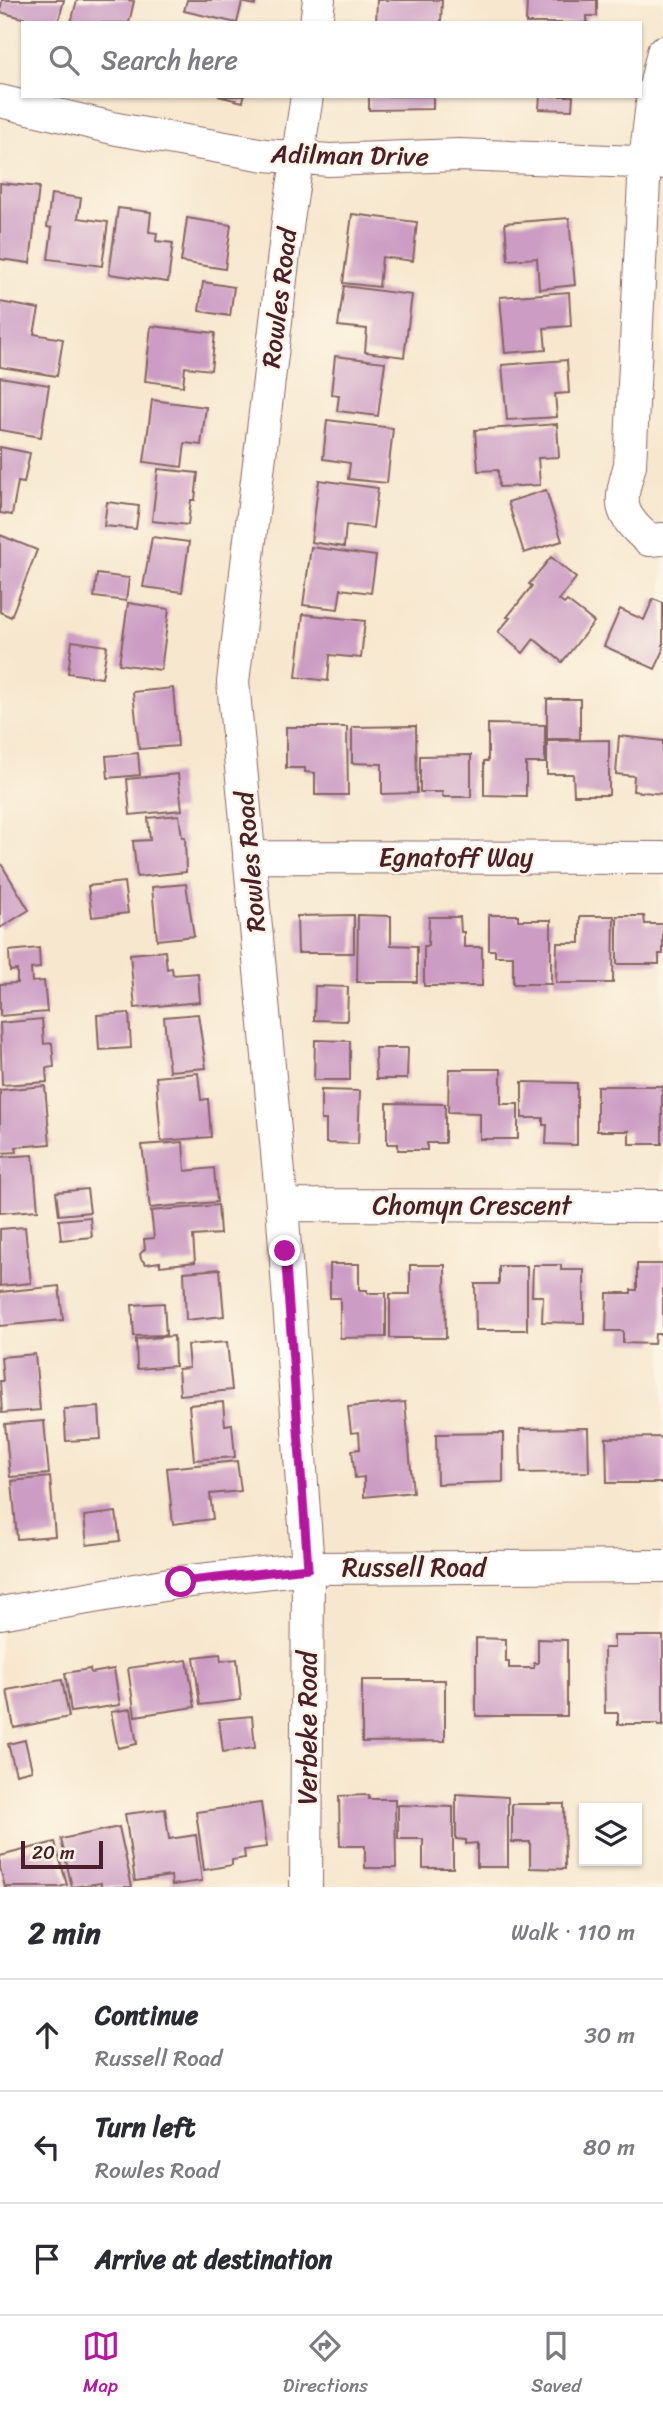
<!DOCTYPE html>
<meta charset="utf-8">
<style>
:root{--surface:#fff;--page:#f2f2f3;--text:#2b2b33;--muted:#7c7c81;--line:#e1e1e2;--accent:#b5179e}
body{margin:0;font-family:Sriracha,sans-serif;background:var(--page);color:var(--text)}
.controls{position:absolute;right:21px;bottom:21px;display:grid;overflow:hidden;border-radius:0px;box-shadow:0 2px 5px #0004}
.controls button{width:63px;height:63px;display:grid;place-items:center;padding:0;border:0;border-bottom:2px solid var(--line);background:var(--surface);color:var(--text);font:35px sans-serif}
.scale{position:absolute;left:21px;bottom:18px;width:82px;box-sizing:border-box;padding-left:7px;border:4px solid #4a1f2b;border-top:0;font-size:19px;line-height:24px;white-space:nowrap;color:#4a1f2b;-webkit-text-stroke:5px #fcf5e5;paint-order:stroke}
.stop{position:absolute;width:21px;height:21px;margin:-16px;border:5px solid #b5179e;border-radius:50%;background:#fff}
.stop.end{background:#b5179e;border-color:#fff;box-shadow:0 2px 7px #0008}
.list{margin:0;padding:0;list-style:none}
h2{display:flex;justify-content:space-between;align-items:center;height:91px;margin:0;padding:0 28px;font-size:30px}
h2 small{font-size:23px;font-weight:400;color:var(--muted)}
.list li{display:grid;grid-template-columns:46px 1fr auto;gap:21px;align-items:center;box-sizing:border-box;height:112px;padding:0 28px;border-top:2px solid var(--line)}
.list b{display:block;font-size:26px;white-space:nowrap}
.list p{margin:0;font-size:23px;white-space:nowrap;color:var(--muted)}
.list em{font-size:23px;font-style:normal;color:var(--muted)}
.icon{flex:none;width:38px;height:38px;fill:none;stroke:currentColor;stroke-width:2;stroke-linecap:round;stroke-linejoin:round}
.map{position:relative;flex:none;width:663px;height:1887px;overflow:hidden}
.search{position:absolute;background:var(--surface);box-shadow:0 2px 5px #0004;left:21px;right:21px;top:21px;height:77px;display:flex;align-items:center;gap:18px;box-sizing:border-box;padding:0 24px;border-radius:0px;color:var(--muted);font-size:26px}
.sheet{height:427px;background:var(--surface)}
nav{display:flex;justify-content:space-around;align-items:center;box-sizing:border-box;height:98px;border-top:2px solid var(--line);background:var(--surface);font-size:19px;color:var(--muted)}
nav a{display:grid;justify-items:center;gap:4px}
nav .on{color:var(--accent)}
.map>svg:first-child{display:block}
</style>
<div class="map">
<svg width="663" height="1887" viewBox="0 0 663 1887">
<rect width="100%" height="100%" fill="#fcf5e5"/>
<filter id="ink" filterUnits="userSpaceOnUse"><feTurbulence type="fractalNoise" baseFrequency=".0143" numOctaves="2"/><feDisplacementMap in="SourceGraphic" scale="14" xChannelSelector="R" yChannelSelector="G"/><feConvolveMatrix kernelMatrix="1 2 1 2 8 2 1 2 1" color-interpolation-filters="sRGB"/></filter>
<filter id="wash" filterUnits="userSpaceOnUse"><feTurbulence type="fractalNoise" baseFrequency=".00686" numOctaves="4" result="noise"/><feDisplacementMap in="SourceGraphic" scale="28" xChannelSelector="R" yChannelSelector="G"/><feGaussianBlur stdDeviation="1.57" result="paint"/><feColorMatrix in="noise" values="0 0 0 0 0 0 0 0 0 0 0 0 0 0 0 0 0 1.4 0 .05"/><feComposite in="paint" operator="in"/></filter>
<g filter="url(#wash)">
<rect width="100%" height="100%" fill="#f7e7ce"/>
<g id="blocks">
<!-- building -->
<path fill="#cc9cc4" d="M2 0H64L58 23H29L30 20 0 12Z
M77 0H129L134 1 129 23H71Z
M187 0H256L255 5 242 2 237 23 184 11Z
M377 0H442L441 23H376Z
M527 0H597V16H587V23H526Z
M218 96H244L243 102Z
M369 96H433V109L369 110Z
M540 96H573L572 110 539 109Z
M0 183 39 187 30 263 0 259Z
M51 194 81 198 78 218 108 222 102 266 48 259 52 228 47 227Z
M118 208 151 212 149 232 157 233 156 241 173 243 168 282 109 274Z
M352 214 417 222 413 261 382 257 379 287 343 283Z
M187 218 231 225 225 269 181 262Z
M569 218 575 285 539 289 537 258 508 260 505 223Z
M203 282 234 287 230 316 199 311Z
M344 286 412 295 404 357 365 352 367 329 338 326Z
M569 292 571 326 544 328 546 350 505 353 500 297Z
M0 302 39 309 34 334 63 339 57 376 0 367Z
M151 326 215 333 211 370 185 367 183 386 145 381Z
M335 356 385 362 378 416 337 411 339 395 331 394Z
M567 360 569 393 555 394 557 417 507 420 502 365Z
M0 377 49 385 41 437 0 430Z
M152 400 206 407 201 445 185 443 182 467 144 462Z
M327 420 393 428 387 483 348 479 350 463 323 459Z
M557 424 559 457 538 458 540 485 499 487 498 470 478 471 475 430Z
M0 447 30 453 24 483 18 482 12 515 0 513Z
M158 469 198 473 195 500H191L188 525 152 521Z
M319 480 378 488 373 528 346 525 344 547 311 542Z
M546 490 562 541 524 553 508 502Z
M107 502 139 506 136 529 104 526Z
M0 535 37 550 11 617 0 612Z
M152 537 189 542 182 592 143 587Z
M311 547 376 556 371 593 341 589 338 609 303 605Z
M551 557 576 578 559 600 564 604 567 601 594 622 562 662 534 639 523 653 498 632 510 618 507 617 532 586 529 584Z
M97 574 129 578 126 601 94 597Z
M653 599 663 603V652L655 669 604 646 620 609 644 620Z
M128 603 169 609 161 670 119 664Z
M303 614 365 621 361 658 330 655 328 681 296 677Z
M72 641 107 646 102 678 68 673Z
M173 688 178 746 139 749 133 692Z
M547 699H580V739H547Z
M488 724 545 725V763H526V796L484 795V761H488Z
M416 726 417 793 382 794V764L352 763V727Z
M286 727H347L348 795H315V773L305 772V768H286Z
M619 736 663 741V794L633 791 634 776 616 774Z
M609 740V795H574L573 774H547V741Z
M138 753 140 775 108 778 106 756Z
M471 755V797H443L442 792H420V756Z
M178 774 182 810 130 815 127 779Z
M179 815 182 837H185L186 872 137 877 133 841 150 840 148 818Z
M0 862 29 910 0 928Z
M124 882 128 913 92 917 88 886Z
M186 884 194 936 157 940 152 887Z
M354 915V953H298L297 916Z
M358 915 391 916V945L417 946V982H357Z
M489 915H518V920H551V984H513V956H495V950H489Z
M580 916H614L613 983H556L557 943H580Z
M617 916H644L645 924H663V954H659V964H617Z
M429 917H460L461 932H464V947H482V986H424V946H428Z
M39 948 40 968 31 969 32 982 44 981 47 1012 0 1016V984L17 983V970L10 971 9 951Z
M165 951 167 969 172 968 173 975 198 973 200 1002 135 1008 130 954Z
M315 986 348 987 347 1021 314 1020Z
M129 1013 131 1048 99 1050 97 1015Z
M198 1014 206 1068 169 1071 164 1017Z
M42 1019 44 1044 52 1043 54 1067 46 1068 47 1082 2 1085 0 1023Z
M315 1040 350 1041V1080H314Z
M375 1048H408L407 1079H376Z
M449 1069H501V1104H518V1139H480V1113L448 1112Z
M198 1073 201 1100 208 1099 211 1137 161 1141 156 1077Z
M522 1082 577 1083V1145L546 1144 547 1125H543V1118H522Z
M45 1086 50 1144 16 1147 17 1152 0 1153V1090Z
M597 1086H662V1144H629V1131H597Z
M321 1090 360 1091 358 1144 326 1143V1120H321Z
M387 1103 445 1104V1143H427V1150H398V1144H387Z
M183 1142 185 1171 214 1168 217 1202 150 1208 142 1145Z
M33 1155 38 1210 0 1213V1157Z
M87 1189 90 1212 59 1215 56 1192Z
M218 1205 220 1234 193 1236 195 1262 160 1266V1262L146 1264 141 1259 140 1254 145 1249 144 1239 154 1238 151 1211Z
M90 1217 92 1237 61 1240 59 1220Z
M25 1227 31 1283 0 1286V1229Z
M330 1264H359V1290H367V1293H386V1337L340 1338V1298H330Z
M637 1264H663V1334H655L654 1344 623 1343V1331H606L607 1293H631V1290H637Z
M410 1265H445L446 1338H390V1294H410Z
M533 1265H561V1270H584V1323L542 1322 543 1296H532Z
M499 1266H527V1330H476L475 1284H499Z
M220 1269 224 1316 186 1320 184 1272Z
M59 1286 63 1320 0 1326V1292Z
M164 1303 166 1335 134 1336 132 1305Z
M174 1336 175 1366 137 1369 136 1339Z
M227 1342 232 1390 180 1395 178 1369 189 1368 187 1345Z
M35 1354 40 1410 2 1413 0 1381H3L1 1357Z
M223 1402 225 1425 232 1424 235 1457 194 1460 189 1405Z
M405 1402 413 1492 364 1497V1477L355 1478 352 1450 360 1449 359 1432 351 1433 348 1407Z
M99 1407 101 1439 66 1441 64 1409Z
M44 1421 49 1474 10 1477 5 1424Z
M588 1428 589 1472 521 1473 520 1429Z
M503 1433V1482L437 1484 436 1434Z
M663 1437V1483H607L606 1438Z
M237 1461 241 1491 210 1494 213 1519 173 1524 167 1468Z
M50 1477 55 1536 17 1539 12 1481Z
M116 1512 120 1541 87 1545 84 1516Z
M614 1636H663V1726H658V1724H618V1713H605L604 1648H614Z
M476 1638 506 1639V1662H509V1668H534V1663H538V1639L567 1640V1716H476Z
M220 1654 221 1661 237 1659 241 1700 200 1705 194 1657Z
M187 1660 195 1707 135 1716 128 1668Z
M90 1669 91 1673 114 1669 120 1705 71 1712 65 1673Z
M62 1680 69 1717 14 1728 7 1690Z
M362 1680H445V1741L362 1742Z
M131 1709 137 1744 118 1748 111 1712Z
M252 1716 255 1748 223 1752 219 1719Z
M25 1740 32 1770 16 1774 8 1744Z
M456 1794 508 1797V1867H477V1843L466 1844V1840L456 1839Z
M369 1795V1799H395L396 1868H365V1846H340L339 1796Z
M261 1803 267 1847 244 1850 245 1858 232 1860V1865L204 1870 196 1812Z
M512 1804H564L565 1869 530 1868V1842H512Z
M398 1805 453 1807V1868H423V1839H398Z
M165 1809 169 1839 196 1835 202 1881 172 1885 171 1876 135 1881 125 1814Z
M119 1827 132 1887H101V1883L72 1887 61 1839Z
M55 1842 67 1885 59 1887H5L0 1868V1856Z"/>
</g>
</g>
<g filter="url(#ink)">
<use href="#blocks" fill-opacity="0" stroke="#876564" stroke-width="2"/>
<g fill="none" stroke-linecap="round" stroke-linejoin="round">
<defs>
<path id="minor" d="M316 23 319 0
M663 52 653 95 645 161 630 465C619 503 617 513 649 540L663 539
M0 101 117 129 265 155 329 160 458 155 663 163
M249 857 663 858
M282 1205 663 1206
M0 1613 181 1582 308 1568 663 1566
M306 1887 308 1568 282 1205 233 682 288 220 307 96"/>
</defs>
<!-- minor casing -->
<use href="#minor" stroke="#876564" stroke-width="34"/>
<!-- minor -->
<use href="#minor" stroke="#fff" stroke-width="32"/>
</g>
</g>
<g fill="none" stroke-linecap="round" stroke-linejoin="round" filter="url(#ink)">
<!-- route -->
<path stroke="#b5179e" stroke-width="9" d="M181 1582 308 1568 285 1251"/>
</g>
<g text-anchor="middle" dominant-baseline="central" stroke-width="5" stroke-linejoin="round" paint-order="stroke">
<!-- street labels -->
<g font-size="26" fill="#4a1f2b" stroke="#fcf5e5">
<text transform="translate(350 155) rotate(1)">Adilman Drive</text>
<text transform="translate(279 298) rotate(-83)">Rowles Road</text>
<text x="456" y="857">Egnatoff Way</text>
<text transform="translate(250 862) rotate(-95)">Rowles Road</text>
<text x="472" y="1205">Chomyn Crescent</text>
<text x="414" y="1567">Russell Road</text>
<text transform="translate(307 1728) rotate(-90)">Verbeke Road</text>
</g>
</g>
</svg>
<div class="controls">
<button><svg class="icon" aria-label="layers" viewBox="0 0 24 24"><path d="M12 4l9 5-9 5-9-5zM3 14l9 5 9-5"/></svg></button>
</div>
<div class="scale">20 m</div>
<div class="stop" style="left:181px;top:1582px"></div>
<div class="stop end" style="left:285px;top:1251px"></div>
<div class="search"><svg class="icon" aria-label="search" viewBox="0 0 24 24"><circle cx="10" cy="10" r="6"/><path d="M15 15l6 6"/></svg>Search here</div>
</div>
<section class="sheet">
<h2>2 min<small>Walk · 110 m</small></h2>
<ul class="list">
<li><svg class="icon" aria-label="ahead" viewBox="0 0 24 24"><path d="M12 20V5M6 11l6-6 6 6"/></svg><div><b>Continue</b><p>Russell Road</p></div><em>30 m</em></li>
<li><svg class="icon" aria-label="left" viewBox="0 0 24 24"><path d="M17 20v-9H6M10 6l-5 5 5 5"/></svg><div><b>Turn left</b><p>Rowles Road</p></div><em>80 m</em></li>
<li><svg class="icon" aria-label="arrive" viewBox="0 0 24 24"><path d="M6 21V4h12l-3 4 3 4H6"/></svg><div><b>Arrive at destination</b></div></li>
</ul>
</section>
<nav>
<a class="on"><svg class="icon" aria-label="map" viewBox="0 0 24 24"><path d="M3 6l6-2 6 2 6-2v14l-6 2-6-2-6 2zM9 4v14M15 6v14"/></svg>Map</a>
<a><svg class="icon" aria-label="directions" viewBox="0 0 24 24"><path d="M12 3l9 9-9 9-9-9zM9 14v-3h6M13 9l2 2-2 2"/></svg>Directions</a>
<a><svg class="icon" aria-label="saved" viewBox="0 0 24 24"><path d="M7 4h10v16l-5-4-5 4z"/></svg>Saved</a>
</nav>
